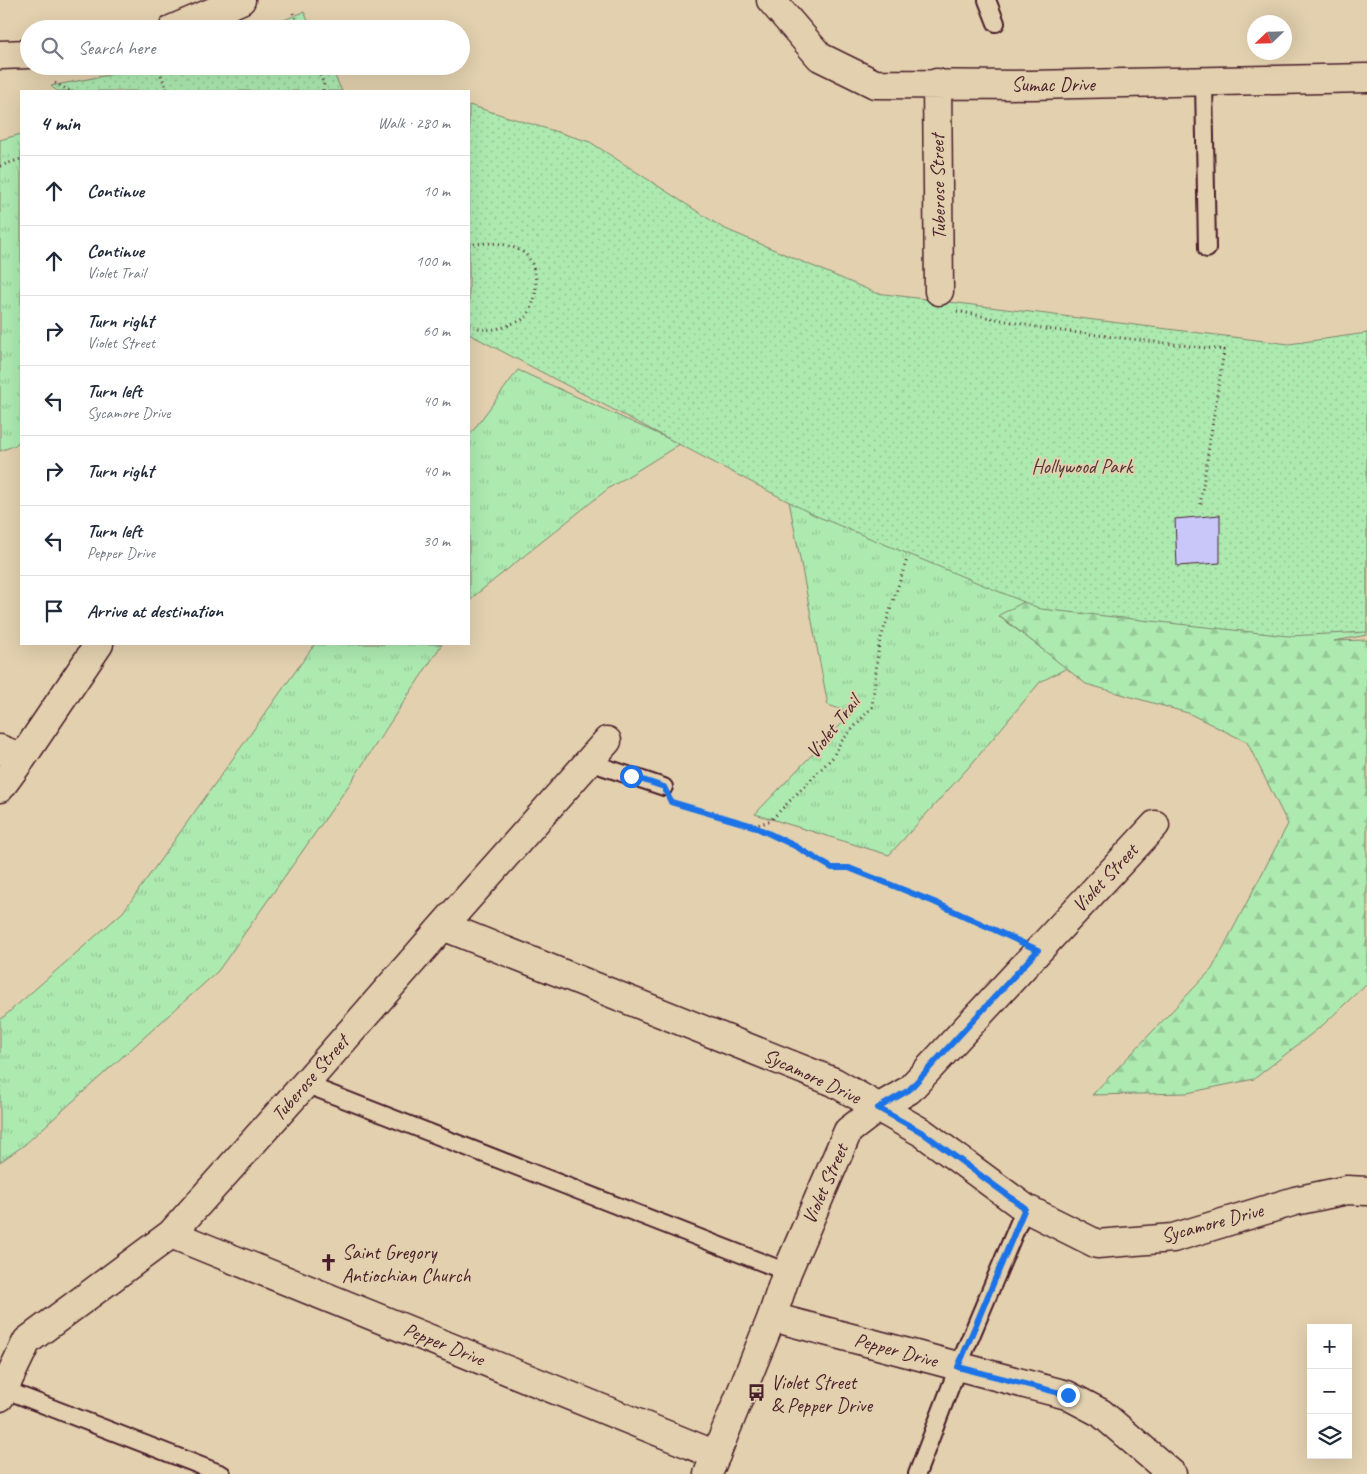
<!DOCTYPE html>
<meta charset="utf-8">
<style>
:root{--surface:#fff;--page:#f2f2f3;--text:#1f2937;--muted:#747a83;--line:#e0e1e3}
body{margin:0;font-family:Caveat,sans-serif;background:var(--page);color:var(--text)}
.controls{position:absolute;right:15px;bottom:15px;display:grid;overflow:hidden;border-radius:0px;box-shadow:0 5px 20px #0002}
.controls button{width:45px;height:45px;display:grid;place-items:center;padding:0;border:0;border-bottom:1px solid var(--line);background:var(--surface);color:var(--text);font:25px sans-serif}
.compass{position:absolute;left:1247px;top:15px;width:45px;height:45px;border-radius:50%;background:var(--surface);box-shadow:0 5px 20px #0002;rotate:247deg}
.stop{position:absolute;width:15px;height:15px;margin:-11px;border:4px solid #1a73e8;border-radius:50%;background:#fff}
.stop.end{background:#1a73e8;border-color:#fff;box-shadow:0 1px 5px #0008}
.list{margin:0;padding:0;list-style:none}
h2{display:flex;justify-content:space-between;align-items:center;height:65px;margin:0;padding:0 20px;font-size:21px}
h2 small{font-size:16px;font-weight:400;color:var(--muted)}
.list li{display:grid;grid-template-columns:32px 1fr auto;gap:15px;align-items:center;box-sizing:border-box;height:70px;padding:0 20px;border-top:1px solid var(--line)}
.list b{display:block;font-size:19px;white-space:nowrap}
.list p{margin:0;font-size:16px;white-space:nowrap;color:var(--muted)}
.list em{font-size:16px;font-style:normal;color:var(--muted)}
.icon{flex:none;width:28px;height:28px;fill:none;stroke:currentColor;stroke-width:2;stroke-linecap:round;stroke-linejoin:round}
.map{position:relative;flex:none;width:1367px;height:1474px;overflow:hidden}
.search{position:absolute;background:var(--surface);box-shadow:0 5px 20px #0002;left:20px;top:20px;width:450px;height:55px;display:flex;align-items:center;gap:12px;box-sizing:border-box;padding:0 18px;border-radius:28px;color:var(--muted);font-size:19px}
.panel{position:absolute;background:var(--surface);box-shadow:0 5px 20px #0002;left:20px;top:90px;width:450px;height:555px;border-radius:0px}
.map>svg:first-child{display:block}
</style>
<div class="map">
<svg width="1367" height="1474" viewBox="0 0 1367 1474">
<defs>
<pattern id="grass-tufts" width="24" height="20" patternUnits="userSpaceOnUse" patternTransform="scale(1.25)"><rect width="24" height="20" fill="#adeab0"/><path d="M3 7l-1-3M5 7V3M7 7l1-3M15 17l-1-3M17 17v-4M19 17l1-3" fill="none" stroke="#96c898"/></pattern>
<pattern id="forest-firs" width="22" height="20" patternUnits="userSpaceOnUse" patternTransform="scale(1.25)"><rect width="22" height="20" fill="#adeab0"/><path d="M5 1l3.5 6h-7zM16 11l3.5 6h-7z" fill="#96c898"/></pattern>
<pattern id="park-dots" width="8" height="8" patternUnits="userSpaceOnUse" patternTransform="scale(1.25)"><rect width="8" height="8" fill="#adeab0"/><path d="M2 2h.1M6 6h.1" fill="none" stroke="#96c898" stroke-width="1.8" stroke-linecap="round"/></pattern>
</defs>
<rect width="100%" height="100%" fill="#e2d0ae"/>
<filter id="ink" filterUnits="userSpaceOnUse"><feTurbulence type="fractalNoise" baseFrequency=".02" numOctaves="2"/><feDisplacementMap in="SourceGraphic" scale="10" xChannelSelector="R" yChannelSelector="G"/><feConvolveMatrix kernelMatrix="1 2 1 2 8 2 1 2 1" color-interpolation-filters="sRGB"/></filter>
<g filter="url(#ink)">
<!-- grass -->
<path fill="url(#grass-tufts)" stroke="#7c846e" d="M21 134V438L16 445 0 451V140Z
M518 370 680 444 609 488 474 596 469 603V436Z
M789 501 1003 580 1158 537 999 616 1067 668 1040 682 969 767 889 855 755 814 852 713 828 705Z
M315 644H442L349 785 218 971 23 1146 0 1162V1020L123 912Z"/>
<!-- forest -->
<path fill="url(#forest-firs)" stroke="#7c846e" d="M1367 333V635L1334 641 1367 640V983L1324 1024 1254 1079 1187 1093 1092 1095 1212 969 1288 824 1247 742 1188 713 1086 684 999 615 1039 594Z"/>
<!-- park -->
<path fill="url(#park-dots)" stroke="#7c846e" d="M304 12 312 29H261Z
M156 66H330L342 91H57L51 86Z
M469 105 590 142 723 228 876 293 1289 344 1367 333V632L1288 636 1041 609 814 515 469 334Z"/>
<!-- building -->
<path fill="#c9c7fa" stroke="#4a1f2b" d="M1220 515V563L1177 566 1175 519Z"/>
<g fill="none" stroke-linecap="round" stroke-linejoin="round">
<defs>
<path id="service" d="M987 0 996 23
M1204 82 1207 249
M589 762 664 787
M305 1084 787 1272
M3 1389 222 1474
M917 1474 958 1367 1025 1208"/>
<path id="minor" d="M771 0 820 57 875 84 1031 85 1367 78
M173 29 241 0
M0 55 29 54
M937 83 939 291
M0 749 22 758
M0 788 22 758 99 644
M443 926 834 1082 923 1133 1025 1208 1097 1244 1173 1238 1295 1201 1347 1190 1367 1191
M171 1234 716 1455
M772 1317 787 1272 848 1131 878 1108 909 1090 1155 825
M0 1397 27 1341 171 1234 305 1084 443 926 607 741"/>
<path id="tertiary" d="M708 1474 772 1317 1067 1395 1101 1413 1172 1474"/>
</defs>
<!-- service casing -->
<use href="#service" stroke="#4a1f2b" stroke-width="20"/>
<!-- minor casing -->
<use href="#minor" stroke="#4a1f2b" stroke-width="31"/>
<!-- tertiary casing -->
<use href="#tertiary" stroke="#4a1f2b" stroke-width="31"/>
<!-- path -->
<path stroke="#4a1f2b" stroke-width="3" stroke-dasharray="1 4" stroke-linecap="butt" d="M293 13 300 29
M157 66 167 89 162 91
M316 66 324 84 323 91
M55 83 70 91
M0 166 21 159
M469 245C487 242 505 242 521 251 541 262 540 305 523 319 519 322 513 323 509 325 494 331 484 331 469 325
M957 311 1046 329 1224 350 1200 505
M677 804 753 826 795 846 832 868H849L934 902 1013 938
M754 826 770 821 833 757 840 743 872 707 879 644 907 559"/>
<!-- service -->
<use href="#service" stroke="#e2d0ae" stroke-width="16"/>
<!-- minor -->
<use href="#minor" stroke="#e2d0ae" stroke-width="28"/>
<!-- tertiary -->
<use href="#tertiary" stroke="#e2d0ae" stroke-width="28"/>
</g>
</g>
<g fill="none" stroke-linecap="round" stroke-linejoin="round" filter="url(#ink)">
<!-- route -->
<path stroke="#1a73e8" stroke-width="6" d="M631 776 664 787 671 802 753 826 795 846 832 868H849L934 902 1038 950 909 1090 878 1108 923 1133 1025 1208 958 1367 1068 1395"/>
</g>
<!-- icons -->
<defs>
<symbol id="church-bare" viewBox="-9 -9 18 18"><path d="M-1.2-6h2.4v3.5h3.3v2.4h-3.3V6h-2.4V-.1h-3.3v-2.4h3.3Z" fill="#4a1f2b" stroke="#e2d0ae" stroke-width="2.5" paint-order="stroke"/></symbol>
<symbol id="bus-bare" viewBox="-9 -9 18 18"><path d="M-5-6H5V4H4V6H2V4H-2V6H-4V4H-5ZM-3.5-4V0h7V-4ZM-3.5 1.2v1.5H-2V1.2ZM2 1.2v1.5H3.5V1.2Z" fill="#4a1f2b" stroke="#e2d0ae" stroke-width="2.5" paint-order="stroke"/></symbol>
</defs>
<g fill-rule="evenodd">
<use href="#church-bare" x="316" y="1250" width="25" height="25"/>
<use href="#bus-bare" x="744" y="1380" width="25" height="25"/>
</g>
<g text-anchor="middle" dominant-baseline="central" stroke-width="4" stroke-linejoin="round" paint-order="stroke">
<!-- street labels -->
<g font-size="20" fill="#4a1f2b" stroke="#e2d0ae">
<text x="1053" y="84">Sumac Drive</text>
<text transform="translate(938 187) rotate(-91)">Tuberose Street</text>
<text transform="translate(833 727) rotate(-52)">Violet Trail</text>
<text transform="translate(1105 878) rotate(-47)">Violet Street</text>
<text transform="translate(812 1076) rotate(25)">Sycamore Drive</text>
<text transform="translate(310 1078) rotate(-49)">Tuberose Street</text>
<text transform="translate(825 1184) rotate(-66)">Violet Street</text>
<text transform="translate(1212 1223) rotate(-15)">Sycamore Drive</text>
<text transform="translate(444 1344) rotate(22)">Pepper Drive</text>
<text transform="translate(896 1350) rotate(15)">Pepper Drive</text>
</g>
<!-- park labels -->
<g font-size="20" fill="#543338" stroke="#e2d0ae">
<text x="1082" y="466">Hollywood Park</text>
</g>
<!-- poi labels -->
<g font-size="20" fill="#4a1f2b" stroke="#e2d0ae" text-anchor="start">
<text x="342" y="1252">Saint Gregory<tspan x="342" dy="23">Antiochian Church</tspan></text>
<text x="771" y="1382">Violet Street<tspan x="771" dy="23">&amp; Pepper Drive</tspan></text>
</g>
</g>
</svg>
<div class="controls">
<button>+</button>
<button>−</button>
<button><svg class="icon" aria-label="layers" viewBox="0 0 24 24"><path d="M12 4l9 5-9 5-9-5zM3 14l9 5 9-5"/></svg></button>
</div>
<svg class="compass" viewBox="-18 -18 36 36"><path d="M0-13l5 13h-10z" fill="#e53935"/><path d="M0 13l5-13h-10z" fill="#747a83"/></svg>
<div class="stop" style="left:631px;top:776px"></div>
<div class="stop end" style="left:1068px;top:1395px"></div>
<div class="search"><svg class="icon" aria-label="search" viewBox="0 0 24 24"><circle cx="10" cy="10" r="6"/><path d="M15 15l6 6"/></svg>Search here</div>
<section class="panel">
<h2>4 min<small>Walk · 280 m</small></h2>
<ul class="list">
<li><svg class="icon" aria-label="ahead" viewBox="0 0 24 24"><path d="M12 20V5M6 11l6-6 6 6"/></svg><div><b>Continue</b></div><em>10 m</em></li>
<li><svg class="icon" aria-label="ahead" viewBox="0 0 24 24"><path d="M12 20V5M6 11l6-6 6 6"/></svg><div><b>Continue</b><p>Violet Trail</p></div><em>100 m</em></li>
<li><svg class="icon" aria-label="right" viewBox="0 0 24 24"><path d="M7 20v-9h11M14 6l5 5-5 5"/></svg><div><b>Turn right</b><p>Violet Street</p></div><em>60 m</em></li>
<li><svg class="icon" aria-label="left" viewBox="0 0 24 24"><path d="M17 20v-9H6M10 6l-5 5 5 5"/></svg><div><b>Turn left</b><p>Sycamore Drive</p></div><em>40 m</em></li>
<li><svg class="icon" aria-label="right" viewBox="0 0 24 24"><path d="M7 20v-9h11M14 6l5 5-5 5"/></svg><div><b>Turn right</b></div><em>40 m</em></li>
<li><svg class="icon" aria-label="left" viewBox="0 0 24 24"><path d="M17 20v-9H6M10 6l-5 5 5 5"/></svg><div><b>Turn left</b><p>Pepper Drive</p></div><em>30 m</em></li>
<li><svg class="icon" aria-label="arrive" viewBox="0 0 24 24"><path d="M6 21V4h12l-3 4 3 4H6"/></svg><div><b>Arrive at destination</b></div></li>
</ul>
</section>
</div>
